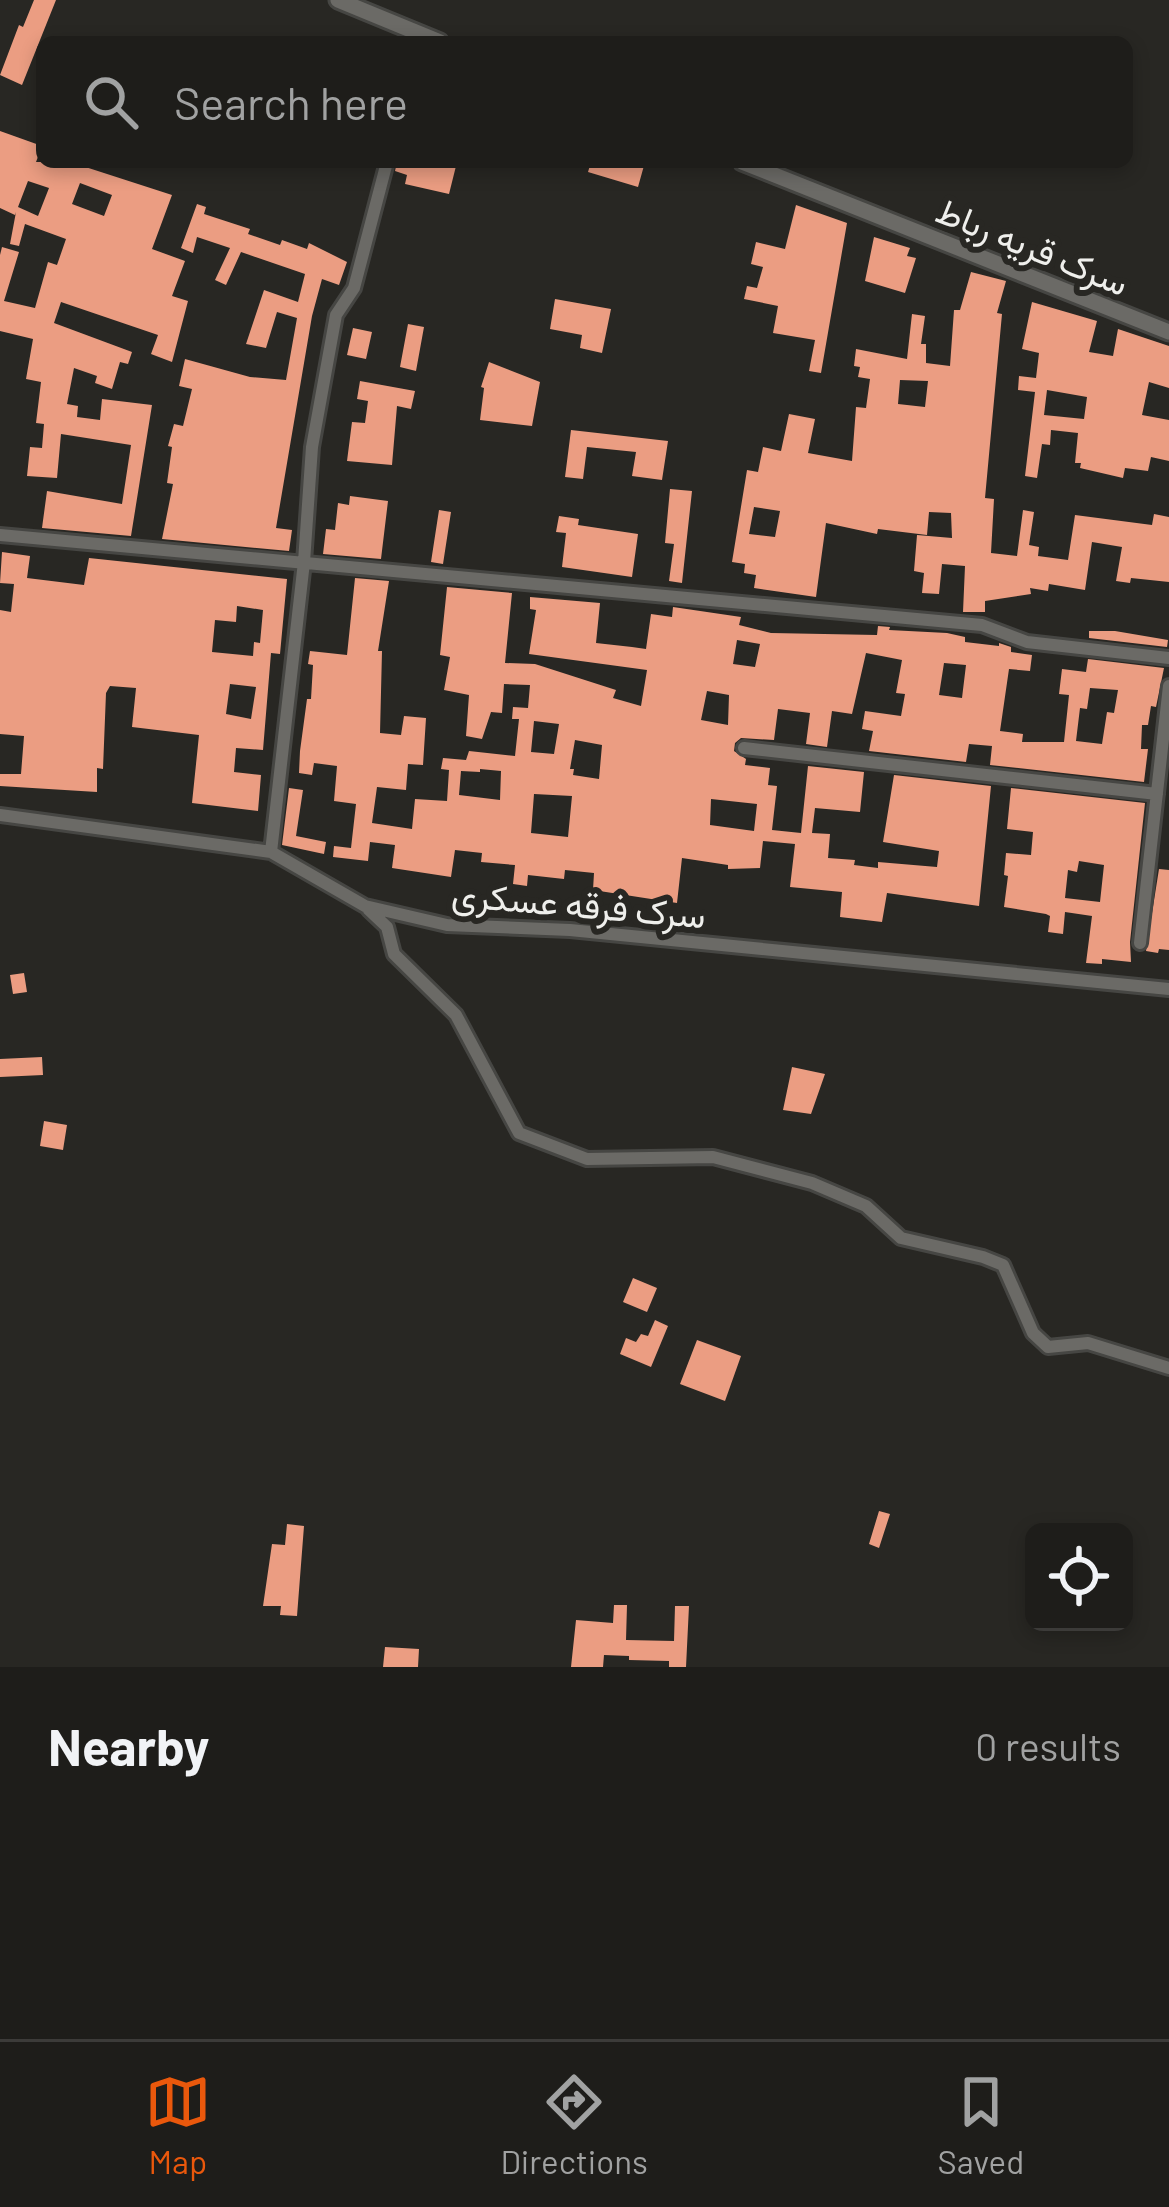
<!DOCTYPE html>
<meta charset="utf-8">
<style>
:root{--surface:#1e1d1a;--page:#2b2a27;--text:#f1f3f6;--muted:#a1a2a2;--line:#3c3b39;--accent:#ea580c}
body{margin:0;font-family:Barlow,Vazirmatn,sans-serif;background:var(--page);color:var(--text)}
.controls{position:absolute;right:36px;bottom:36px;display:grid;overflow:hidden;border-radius:18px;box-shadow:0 6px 18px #0003}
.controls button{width:108px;height:108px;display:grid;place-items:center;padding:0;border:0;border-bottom:3px solid var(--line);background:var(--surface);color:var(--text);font:60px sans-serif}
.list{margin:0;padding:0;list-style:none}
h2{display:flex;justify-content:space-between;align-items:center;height:156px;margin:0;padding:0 48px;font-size:51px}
h2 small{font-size:39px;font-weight:400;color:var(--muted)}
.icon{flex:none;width:66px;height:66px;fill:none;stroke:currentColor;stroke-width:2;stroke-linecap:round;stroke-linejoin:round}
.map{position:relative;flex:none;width:1169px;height:1667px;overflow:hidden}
.search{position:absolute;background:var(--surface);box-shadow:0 6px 18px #0003;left:36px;right:36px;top:36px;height:132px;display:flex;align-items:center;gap:30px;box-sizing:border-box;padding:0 42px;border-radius:18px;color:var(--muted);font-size:45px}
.sheet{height:372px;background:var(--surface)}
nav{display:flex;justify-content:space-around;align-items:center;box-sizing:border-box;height:168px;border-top:3px solid var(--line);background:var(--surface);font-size:33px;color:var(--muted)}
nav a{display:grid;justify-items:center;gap:6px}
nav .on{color:var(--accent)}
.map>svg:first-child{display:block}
</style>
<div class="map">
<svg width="1169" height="1667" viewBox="0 0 1169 1667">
<rect width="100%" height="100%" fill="#282723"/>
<!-- building -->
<path fill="#eb9d82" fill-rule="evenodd" d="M34 0H56L22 85 0 75 19 25 23 27Z
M0 131 42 146 36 162H70L172 195 152 249 185 261 172 296 188 301 172 362 151 354 158 335 61 302 54 323 132 352 128 364 120 362 112 389 95 383 97 376 74 368 67 404 78 406 77 417 100 420 102 399 152 405 131 536 42 528 47 491 122 504 131 445 61 434 57 478 27 476 30 447 42 448 44 424 36 423 41 382 26 379 33 339 0 331V255L2 247 19 252 4 301 35 308 48 262 57 265 66 239 25 224 19 246 10 244 16 212 15 215 0 208ZM28 181 49 188 38 216 18 207ZM80 183 112 195 104 216 72 204Z
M397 162H457L449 194 405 184 407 175 395 171Z
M591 162H645L638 187 588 172Z
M197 204 206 207 204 214 250 229 248 234 280 245 282 240 307 249 309 243 347 262 339 285 322 279 312 316 276 528 292 530 289 551 162 539 173 484 167 483 172 447 168 446 174 424 183 426 192 389 179 386 185 359 250 377 286 380 297 318 277 312 266 348 246 344 264 290 298 302 305 274 241 252 226 285 215 280 230 248 197 237 193 253 181 248Z
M796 205 847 223 821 373 809 371 815 340 773 333 778 306 744 299 747 286 757 288 763 267 751 264 756 242 785 249Z
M874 237 910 248 907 256 916 258 905 293 865 281Z
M971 272 1006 281 997 313 1002 314 985 498 994 499 991 553 1017 556 1023 510 1034 512 1029 545 1039 547 1038 556 1068 560 1075 515 1152 525 1154 514 1169 517V582L1131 578 1130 583 1116 581 1122 547 1092 542 1085 590 1049 584 1048 591 1030 588 1031 594 985 601V612H963L965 566 942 564 939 594 922 593 924 573 914 571 917 535 952 538 951 513 929 512 927 535 878 529 877 534 826 523 816 597 754 588 756 575 744 573 745 564 732 562 747 470 758 472 763 447 781 451 789 414 815 419 808 453 852 461 856 407 866 408 870 379 858 377 860 367 854 366 856 349 907 359 912 314 925 316 921 344H926V363L950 366 954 310H960ZM900 380 928 381 925 407 898 404ZM754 507 780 511 775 537 749 534Z
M555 299 611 309 602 353 580 348 582 335 550 329Z
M1032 302 1097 321 1089 352 1113 356 1118 329 1169 346V388L1149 382 1142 415 1169 420V461L1151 457 1148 471 1125 468 1123 478 1080 468 1081 463H1075L1078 433 1051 430 1050 445 1042 444 1037 478 1025 476 1035 392 1018 390 1019 376 1036 378 1039 353 1022 349ZM1047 390 1087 397 1084 419 1044 415Z
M408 324 424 327 416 371 400 367Z
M353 328 372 332 366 359 347 355Z
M489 362 540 382 532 426 480 420 484 388 481 387Z
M360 381 415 391 411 409 397 406 392 465 347 461 352 422 365 423 368 401 357 399Z
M571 430 668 441 662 480 632 476 636 452 587 447 583 479 565 477Z
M670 489 692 491 682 583 669 581 674 544 665 543Z
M350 496 388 501 381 559 323 554 326 529 335 530 338 503 349 505Z
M439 510 451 512 443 564 431 562Z
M559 516 579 519 578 525 638 534 632 577 562 567 566 533 556 532Z
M2 552 30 556 27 578 84 585 89 558 287 579 280 654 271 653 263 750 236 748 234 772 261 775 258 811 192 803 199 735 132 727 136 688 110 686 106 693 103 769 97 768V792L0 786V774H21L24 736 0 734V610L11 612 14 584 0 583ZM237 606 263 610 260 643 254 642 253 656 212 652 215 620 236 622ZM230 684 256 687 251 719 226 714Z
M355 578 389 581 378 651H382L380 733 401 735 404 716 426 718 423 765 408 764 406 790 377 787 372 823 412 829 415 799 447 801 449 770 441 769 443 758 466 760 469 751 515 756 519 719H512L513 707 528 708 530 685 504 684 502 713 491 712 482 739 466 736 469 695 444 690 450 657 440 655 447 587 512 593 505 663 535 664 616 690 613 698 641 706 647 670 529 654 536 610 530 609V597L600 603 596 643 632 647 646 649 651 614 672 617 673 607 741 617 739 625 771 633 877 635 878 626 890 627 889 630 947 633 965 637V642L999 646V643L1011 647V652L1032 655 1030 671 1009 669 1000 731 1023 734 1022 742H1064L1069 695 1059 694 1062 669 1086 672 1088 659 1164 668 1156 707 1151 706 1148 725H1142L1141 749H1148L1144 782 990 765 992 746 969 744 966 762 869 751 873 731 862 729 865 711 901 716 905 694 896 693 902 660 866 653 852 714 832 711 827 747 806 744 810 713 778 709 774 740 741 738 735 743 734 751 746 759 745 765 770 768 768 785 777 786 772 830 801 833 808 766 864 772 860 812 815 808 812 833 830 834 828 858 855 860 854 865 878 868V862L937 867 939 851 883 842 894 775 991 786 979 906 887 893 882 922 840 917 842 892 790 887 795 844 763 841 760 868 728 869V865L682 858 677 903 593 890 594 873 565 870 564 879 528 875 527 886 513 884 515 865 481 862 482 853 455 850 451 877 392 868 395 845 370 842 368 861 333 857 334 846 351 848 356 804 334 801 337 766 314 763 312 775 299 773 300 751 307 699H311L313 665 308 664 310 651 347 655ZM737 640 760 644 755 667 733 664ZM944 663 966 665 962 698 939 695ZM1090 688 1118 690 1114 713 1107 712 1102 744 1076 741 1080 708 1087 709ZM707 691 729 695 728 725 701 720ZM534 721 559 724 554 754 531 752ZM575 740 602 745 599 779 573 775 574 769H570ZM480 769 501 771 500 800 459 795 461 771 480 772ZM534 794 572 796 568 837 531 833ZM711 799 757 804 754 831 710 825Z
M1089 631H1115L1168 640 1167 647 1089 638Z
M289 788 303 790 296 836 326 842 324 854 282 845Z
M1011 788 1145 803 1130 942 1131 962 1102 959V964L1086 963 1092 916 1065 912 1063 934 1048 932 1050 916 1046 914 1004 907 1008 876 1004 875 1006 853 1031 855 1033 832 1007 829ZM1079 861 1104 865 1100 902 1065 898 1068 870 1077 872Z
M1159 869 1169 870V950L1159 949 1158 953 1146 951Z
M24 973 27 992 13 994 10 975Z
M42 1057 43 1075 0 1077V1059Z
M792 1067 825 1074 811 1114 783 1110Z
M44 1121 67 1125 63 1150 40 1146Z
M633 1278 657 1288 647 1312 623 1302Z
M655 1320 668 1326 651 1367 620 1354 626 1338 636 1342 641 1334 648 1336Z
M697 1340 741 1356 725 1401 680 1384Z
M879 1511 890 1514 879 1548 869 1544Z
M287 1524 304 1526 297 1616 280 1615 281 1606H263L272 1544 285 1545Z
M614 1605H627L626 1640 674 1641 675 1606H689L686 1667H669V1661L629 1660V1656L604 1655 603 1667H571L576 1620 613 1623Z
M385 1647 419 1649 418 1667H383Z"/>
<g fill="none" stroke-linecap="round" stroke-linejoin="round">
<defs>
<path id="minor" d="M0 535 982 625 1027 642 1169 658
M744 748 1157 794
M0 815 271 852 365 906 447 925 570 930 1169 989
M271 852 304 562 312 447 336 315 354 288 387 162
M369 910 387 927 394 954 456 1015 519 1133 587 1159 713 1157 812 1183 866 1206 901 1238 983 1257 1003 1265 1033 1333 1048 1347 1088 1343 1169 1368
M1140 943 1169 686"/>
<path id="tertiary" d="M338 0 440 42
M742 162 1169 332"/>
</defs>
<!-- minor casing -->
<use href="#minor" stroke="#464643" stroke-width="18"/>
<!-- tertiary casing -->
<use href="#tertiary" stroke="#464643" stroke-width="21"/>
<!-- minor -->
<use href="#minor" stroke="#6b6a66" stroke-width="12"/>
<!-- tertiary -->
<use href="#tertiary" stroke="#6b6a66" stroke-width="15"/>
</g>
<g text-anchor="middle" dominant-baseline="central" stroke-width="12" stroke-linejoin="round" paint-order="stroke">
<!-- street labels -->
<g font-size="36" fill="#efefec" stroke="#282723">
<text transform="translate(1033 245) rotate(22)">سرک قریه رباط</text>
<text transform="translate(579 903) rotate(5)">سرک فرقه عسکری</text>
</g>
</g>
</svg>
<div class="controls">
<button><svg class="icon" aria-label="locate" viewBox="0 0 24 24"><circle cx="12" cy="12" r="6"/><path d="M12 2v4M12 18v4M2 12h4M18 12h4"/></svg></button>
</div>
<div class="search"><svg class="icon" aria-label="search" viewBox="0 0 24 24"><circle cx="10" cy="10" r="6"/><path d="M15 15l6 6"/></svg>Search here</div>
</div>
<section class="sheet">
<h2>Nearby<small>0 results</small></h2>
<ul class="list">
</ul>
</section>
<nav>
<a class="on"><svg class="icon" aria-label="map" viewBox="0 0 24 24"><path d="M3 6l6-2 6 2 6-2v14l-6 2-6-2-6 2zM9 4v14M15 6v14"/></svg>Map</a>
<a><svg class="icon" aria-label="directions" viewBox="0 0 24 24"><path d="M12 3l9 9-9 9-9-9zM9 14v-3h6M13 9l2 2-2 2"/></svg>Directions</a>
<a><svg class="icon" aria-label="saved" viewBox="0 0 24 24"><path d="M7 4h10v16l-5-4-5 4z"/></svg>Saved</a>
</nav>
